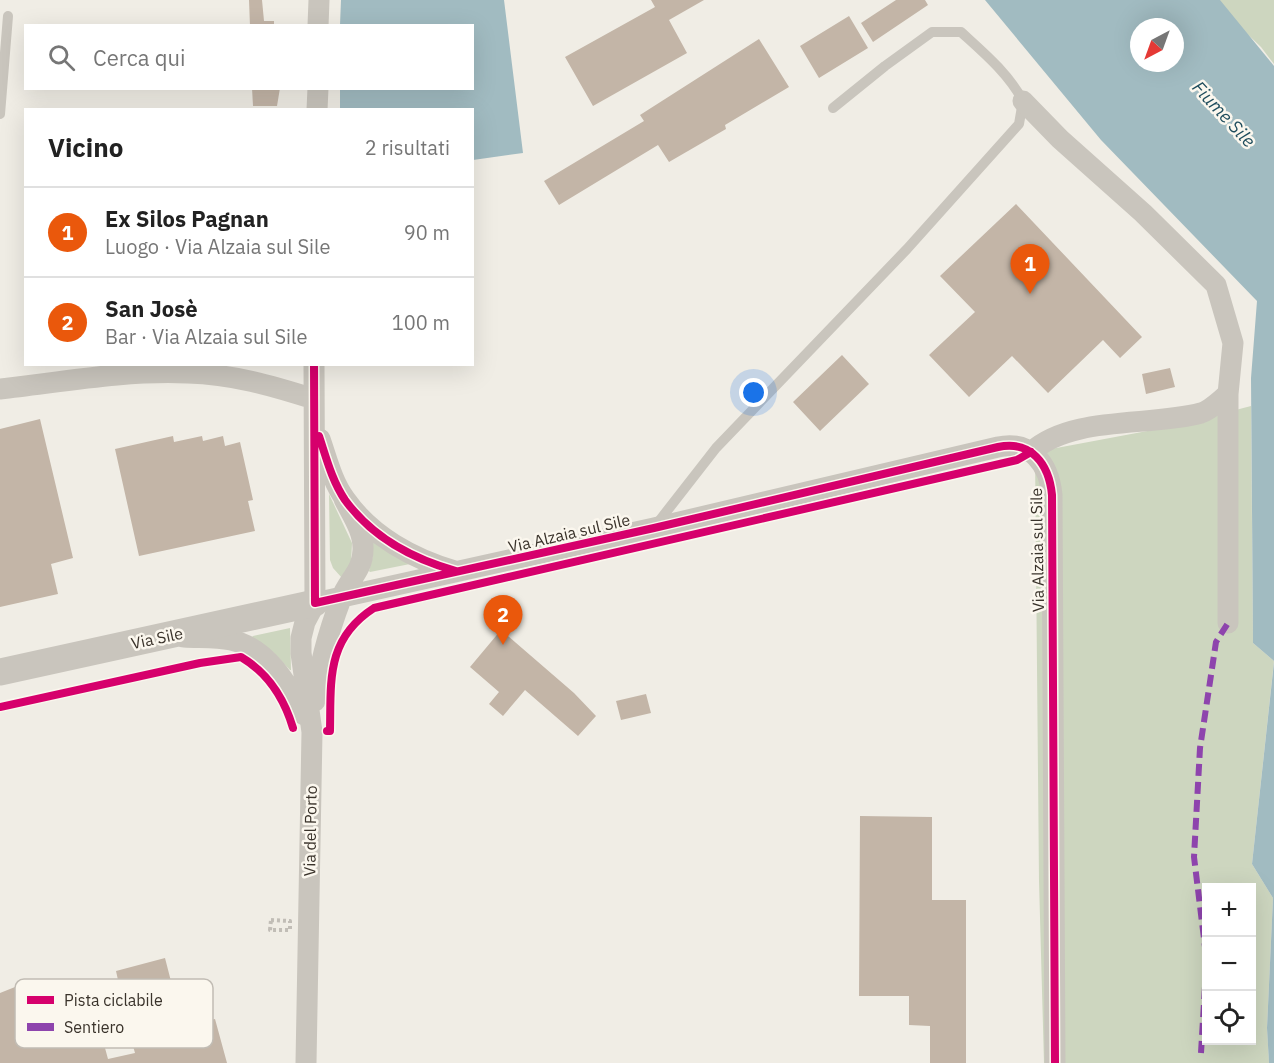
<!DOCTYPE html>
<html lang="it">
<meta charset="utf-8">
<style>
:root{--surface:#fff;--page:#f2f2f2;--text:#222;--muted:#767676;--line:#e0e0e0;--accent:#ea580c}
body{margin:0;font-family:"IBM Plex Sans",sans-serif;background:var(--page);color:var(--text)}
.controls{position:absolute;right:18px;bottom:18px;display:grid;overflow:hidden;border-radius:0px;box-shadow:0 6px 24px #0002}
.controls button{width:54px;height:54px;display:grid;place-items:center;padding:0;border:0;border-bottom:2px solid var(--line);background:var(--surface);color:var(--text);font:30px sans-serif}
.compass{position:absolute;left:1130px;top:18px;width:54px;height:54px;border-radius:50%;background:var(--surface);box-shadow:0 6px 24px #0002;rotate:221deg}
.you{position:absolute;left:754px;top:393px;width:21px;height:21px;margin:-15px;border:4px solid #fff;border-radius:50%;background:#1a73e8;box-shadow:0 0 0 9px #1a73e833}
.badge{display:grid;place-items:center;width:39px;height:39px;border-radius:50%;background:var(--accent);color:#fff;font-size:20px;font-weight:700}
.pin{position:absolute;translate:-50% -50px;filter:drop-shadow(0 2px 3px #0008)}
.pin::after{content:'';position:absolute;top:32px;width:21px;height:18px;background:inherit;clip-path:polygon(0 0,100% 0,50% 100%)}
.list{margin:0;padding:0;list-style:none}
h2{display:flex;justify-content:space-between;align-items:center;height:78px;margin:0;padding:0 24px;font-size:26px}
h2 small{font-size:20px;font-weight:400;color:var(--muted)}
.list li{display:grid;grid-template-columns:39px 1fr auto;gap:18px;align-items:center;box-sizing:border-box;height:90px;padding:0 24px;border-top:2px solid var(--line)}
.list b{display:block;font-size:22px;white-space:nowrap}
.list p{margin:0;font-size:20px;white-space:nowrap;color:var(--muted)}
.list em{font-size:20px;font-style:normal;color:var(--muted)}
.icon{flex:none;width:33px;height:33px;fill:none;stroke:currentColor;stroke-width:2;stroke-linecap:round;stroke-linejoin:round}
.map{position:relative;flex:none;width:1274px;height:1063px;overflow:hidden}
.search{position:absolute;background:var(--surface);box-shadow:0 6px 24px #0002;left:24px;top:24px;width:450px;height:66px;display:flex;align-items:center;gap:15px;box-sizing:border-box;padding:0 21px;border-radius:0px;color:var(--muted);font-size:22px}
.panel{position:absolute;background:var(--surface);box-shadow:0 6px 24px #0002;left:24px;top:108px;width:450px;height:258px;border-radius:0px}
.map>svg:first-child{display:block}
</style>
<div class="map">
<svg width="1274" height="1063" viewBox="0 0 1274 1063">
<rect width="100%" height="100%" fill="#f0ede5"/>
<!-- green -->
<path fill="#cdd6bf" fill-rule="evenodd" d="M1218 0H1274V64L1261 47 1218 6Z
M1251 406 1253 643 1274 661 1252 864 1273 898 1267 1028 1269 1063H1044L1039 881 1035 452 1174 426ZM1206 888H1252V1040H1206Z
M329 494 352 543 351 564 342 578 333 568 330 560Z
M370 536 410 564 370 572 369 571 373 555Z
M290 628 291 670H290L274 653 251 638 253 636Z"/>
<!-- water -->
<path fill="#a1bbc1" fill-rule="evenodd" d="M341 0H504L523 153 473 160 472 110 340 109V89L472 88V26L340 25Z
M985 0H1220L1274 66V661L1253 643 1251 378 1257 301 1101 140ZM1139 27H1175V63H1139Z
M1274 662V1063H1269L1267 1028 1273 898 1252 864Z"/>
<!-- building -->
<path fill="#c3b5a7" d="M249 0H262L264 21H274V26H250Z
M651 0H704L669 20 687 53 593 106 565 57 655 7Z
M896 0H925L928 5 873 42 861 23Z
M849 16 868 48 819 78 800 46Z
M759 39 789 87 725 125 726 129 669 162 658 145 559 205 544 181 644 121 640 115Z
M252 88H280L277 106H253Z
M1016 204 1142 337 1120 358 1103 340 1048 393 1012 356 969 397 929 355 975 312 940 276Z
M842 355 869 384 820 431 793 402Z
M1170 368 1175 387 1146 394 1142 374Z
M40 419 73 558 51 564 58 594 0 607V429Z
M173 436 174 442 202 436 203 441 223 436 225 446 240 442 253 500 248 501 255 531 139 556 115 449Z
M501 630 574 693 596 716 578 736 525 690 503 716 489 704 499 692 470 667Z
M646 694 651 713 621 720 616 701Z
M860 816 932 817V900H966V1063H930V1026L909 1025V996H859Z
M165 958 174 993 125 1005 129 1022 105 1048 108 1059 135 1053 131 1039 215 1019 227 1063H0V993L20 985 51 979 81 980 97 985 118 980 116 971Z"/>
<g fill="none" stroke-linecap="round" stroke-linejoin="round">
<!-- path -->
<path stroke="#c1bdb6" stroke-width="4" stroke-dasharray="3 3" stroke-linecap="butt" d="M271 920 290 921V930H270Z"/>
<!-- service -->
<path stroke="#c9c5bd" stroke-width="10" d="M0 114 8 16
M656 525 716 448 907 249 1019 124 1023 101C1008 73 984 53 961 32H932L885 66 833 108"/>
<!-- minor -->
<path stroke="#c9c5bd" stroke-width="21" d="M318 26 319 0
M1023 101 1060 139 1143 213 1216 285 1233 343 1228 394V623
M317 110 318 88
M0 389C62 382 126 370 188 373 232 374 273 386 314 399
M320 439C327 459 332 481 345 499 371 536 413 559 455 571
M1031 452C1072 415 1150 427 1201 413 1211 410 1220 400 1228 394
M315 603 654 528 998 447C1031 440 1049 464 1052 495L1055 1063
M184 637C199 638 216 637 231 640 268 648 288 685 304 715
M315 701C319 666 328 633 341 599 347 581 363 571 363 550 364 532 352 515 344 499
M306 1063 312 732 301 653V638L305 622 315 603 314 364"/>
<!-- tertiary -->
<path stroke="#c9c5bd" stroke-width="27" d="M0 672 315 603"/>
<!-- quiet -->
<path stroke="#8e44ad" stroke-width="6" stroke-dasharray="12 6" stroke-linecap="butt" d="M1206 955 1194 857 1200 748 1216 642 1228 623
M1201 1053 1206 970"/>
<defs>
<path id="cycleway" d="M314 364 315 603 654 528 998 447C1031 440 1049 464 1052 495L1055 1063
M319 436C326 457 332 481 345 500 372 537 413 559 456 571
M0 707 200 663 241 657C268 673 284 698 293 728
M327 731H330C331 680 326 639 374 608L1017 460 1031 452"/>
</defs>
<!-- cycleway casing -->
<use href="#cycleway" stroke="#fbf7ee" stroke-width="11"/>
<!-- cycleway -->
<use href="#cycleway" stroke="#d6006c" stroke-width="8"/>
</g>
<g text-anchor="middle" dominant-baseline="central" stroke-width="5" stroke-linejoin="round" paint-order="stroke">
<!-- street labels -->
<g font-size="16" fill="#3a332b" stroke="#fbf7ee">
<text transform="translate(569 533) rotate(-13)">Via Alzaia sul Sile</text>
<text transform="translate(1037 550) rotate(-91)">Via Alzaia sul Sile</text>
<text transform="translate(157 638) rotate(-12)">Via Sile</text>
<text transform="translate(310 831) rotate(-89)">Via del Porto</text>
</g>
<!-- water labels -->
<g font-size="18" font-style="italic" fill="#1f4d5d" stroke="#fbf7ee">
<text transform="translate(1224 114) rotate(47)">Fiume Sile</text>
</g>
</g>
<!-- legend -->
<rect x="15" y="979" width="198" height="69" rx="9" fill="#fbf7ee" stroke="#c1bcb4" stroke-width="1.5"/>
<rect x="27" y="996" width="27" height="8" fill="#d6006c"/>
<rect x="27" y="1023" width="27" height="8" fill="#8e44ad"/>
<g font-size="16" fill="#3a332b">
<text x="64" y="1006">Pista ciclabile</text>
<text x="64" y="1033">Sentiero</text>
</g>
</svg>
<div class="controls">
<button>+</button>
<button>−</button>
<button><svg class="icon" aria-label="locate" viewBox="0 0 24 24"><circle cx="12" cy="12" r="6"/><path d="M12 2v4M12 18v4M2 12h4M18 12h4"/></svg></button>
</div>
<svg class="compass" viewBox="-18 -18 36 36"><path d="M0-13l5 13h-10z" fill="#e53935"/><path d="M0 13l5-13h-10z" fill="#767676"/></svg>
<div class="you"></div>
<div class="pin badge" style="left:1030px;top:294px">1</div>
<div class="pin badge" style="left:503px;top:645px">2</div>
<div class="search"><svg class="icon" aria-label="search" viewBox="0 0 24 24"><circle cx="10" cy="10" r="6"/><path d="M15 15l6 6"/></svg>Cerca qui</div>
<section class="panel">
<h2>Vicino<small>2 risultati</small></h2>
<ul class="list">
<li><span class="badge">1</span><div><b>Ex Silos Pagnan</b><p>Luogo · Via Alzaia sul Sile</p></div><em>90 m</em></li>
<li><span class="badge">2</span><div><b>San Josè</b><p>Bar · Via Alzaia sul Sile</p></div><em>100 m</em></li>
</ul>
</section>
</div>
